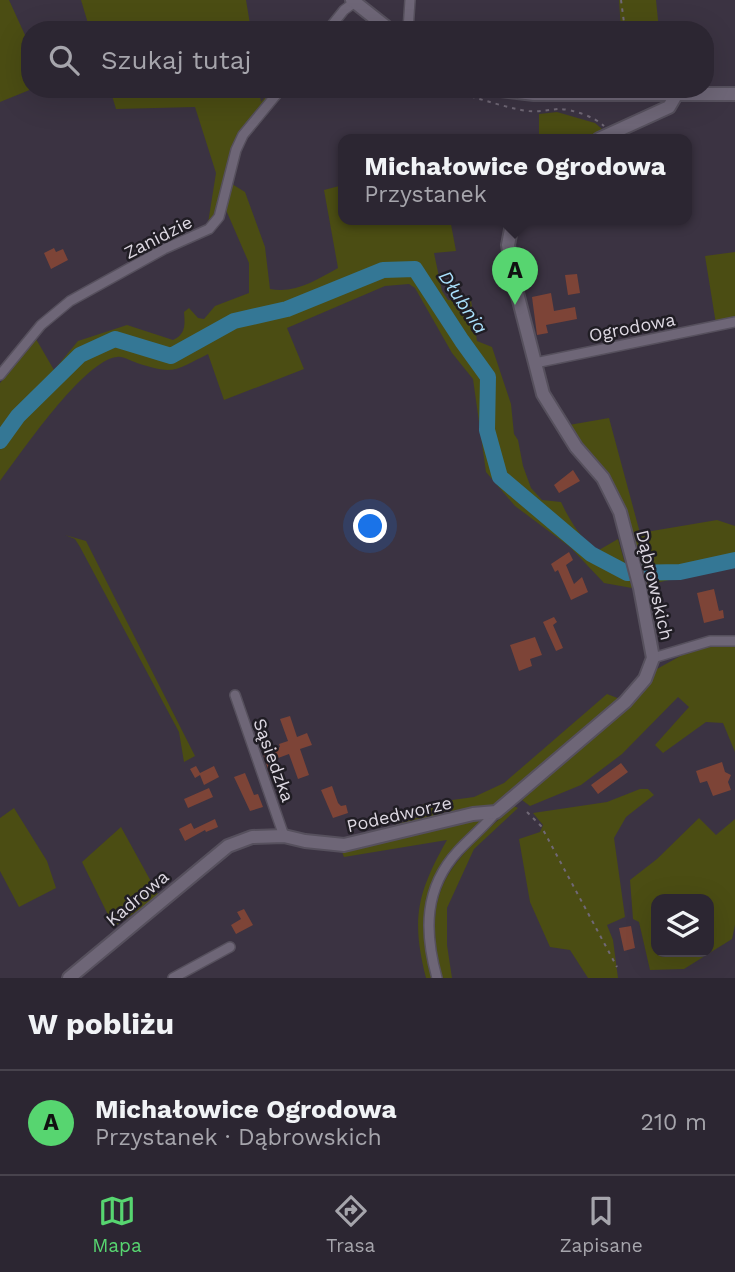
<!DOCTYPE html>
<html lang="pl">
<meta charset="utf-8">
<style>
:root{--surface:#2c2632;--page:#38323e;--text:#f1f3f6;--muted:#a6a5ac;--line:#48434d;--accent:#57d570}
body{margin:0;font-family:"Work Sans",sans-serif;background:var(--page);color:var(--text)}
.controls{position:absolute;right:21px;bottom:21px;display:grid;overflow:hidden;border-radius:14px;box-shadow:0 7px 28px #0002}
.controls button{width:63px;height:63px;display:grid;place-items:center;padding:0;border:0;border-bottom:2px solid var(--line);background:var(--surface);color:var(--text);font:35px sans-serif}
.you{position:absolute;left:371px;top:527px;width:24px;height:24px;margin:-18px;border:5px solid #fff;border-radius:50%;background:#1a73e8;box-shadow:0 0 0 10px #1a73e833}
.badge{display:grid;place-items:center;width:46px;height:46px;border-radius:50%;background:var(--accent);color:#111;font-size:23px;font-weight:700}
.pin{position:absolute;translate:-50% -58px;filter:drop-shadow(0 2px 4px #0008)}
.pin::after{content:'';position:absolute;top:37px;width:24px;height:21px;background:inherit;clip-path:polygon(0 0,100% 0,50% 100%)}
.popup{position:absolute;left:338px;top:134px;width:354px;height:91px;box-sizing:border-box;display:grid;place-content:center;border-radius:14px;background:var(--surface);filter:drop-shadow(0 2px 5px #0005);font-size:23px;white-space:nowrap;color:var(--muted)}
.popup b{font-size:26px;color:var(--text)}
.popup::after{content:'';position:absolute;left:50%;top:100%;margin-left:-14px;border:14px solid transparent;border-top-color:var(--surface)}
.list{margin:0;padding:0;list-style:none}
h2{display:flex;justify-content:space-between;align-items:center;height:91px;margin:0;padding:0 28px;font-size:30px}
h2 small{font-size:23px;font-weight:400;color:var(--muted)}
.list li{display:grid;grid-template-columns:46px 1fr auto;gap:21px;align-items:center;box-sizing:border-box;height:105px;padding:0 28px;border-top:2px solid var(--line)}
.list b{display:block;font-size:26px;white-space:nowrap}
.list p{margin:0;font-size:23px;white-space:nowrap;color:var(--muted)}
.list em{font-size:23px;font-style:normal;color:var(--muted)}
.icon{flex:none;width:38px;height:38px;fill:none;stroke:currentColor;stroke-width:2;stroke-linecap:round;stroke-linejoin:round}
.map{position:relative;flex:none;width:735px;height:978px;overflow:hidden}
.search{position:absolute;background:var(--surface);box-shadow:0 7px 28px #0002;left:21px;right:21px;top:21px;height:77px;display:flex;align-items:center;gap:18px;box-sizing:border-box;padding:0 24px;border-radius:28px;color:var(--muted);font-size:26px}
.sheet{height:196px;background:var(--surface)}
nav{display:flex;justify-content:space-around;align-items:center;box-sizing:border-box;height:98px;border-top:2px solid var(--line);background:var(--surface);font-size:19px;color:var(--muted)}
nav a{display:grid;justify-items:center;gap:4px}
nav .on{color:var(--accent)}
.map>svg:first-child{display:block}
</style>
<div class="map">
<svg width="735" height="978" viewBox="0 0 735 978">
<rect width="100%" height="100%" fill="#3b3342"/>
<!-- green -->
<path fill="#4b4d13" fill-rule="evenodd" d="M0 0H9L30 46V89H32L0 102Z
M81 0H246L251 30H90Z
M619 0H656L659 30H621Z
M110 89H259L261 102 272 89H276L250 121 218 215 208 223 216 173 195 107 116 109Z
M557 112 595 123 602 129 586 139H539V114Z
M232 184 245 192 265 247 270 289C295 294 316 280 338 268L324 190 343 185 344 219H450L456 251 434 253 442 291 448 300H471L477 341 492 347 511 404 514 434 518 440 523 466 531 488 542 500 561 502C568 517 583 544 599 550L618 539 632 588 604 583 570 547 515 506 486 472 473 379 452 353 415 288 409 284 385 286 287 328 304 369 224 400 208 354C174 371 175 375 137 363 131 361 123 356 117 357 84 360 21 453 0 481V383L36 339 54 370 78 341 127 325 173 340C186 334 185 324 184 312L189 308 198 318 204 319 215 306 249 293V263L226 210Z
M735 252V320L716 324 705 256Z
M609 418 640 533 717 520 735 526V568L727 566 648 585 641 559 637 557 598 464 569 425Z
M65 535 86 541 195 756 184 762 179 732 80 547 75 539Z
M719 644 735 646V752L723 723 706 722 663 753 655 745 689 707 678 697 622 754 581 785 530 806 522 800 633 702 655 670 684 654Z
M607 694 620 699 505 799 493 806 462 812H444L433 818 393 829 392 826 425 815 423 804 474 797 504 783Z
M640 789H648L654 795 626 817 614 838 625 917 607 925 613 940 618 978H588L570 950 550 947 530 902 519 839 540 832 543 825 533 813 607 802Z
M514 806 518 808 474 849 447 908V945L452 978H442C420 887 450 863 514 806Z
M14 808 47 861 56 888 19 907 0 871V818Z
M699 818 716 835 735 819V925L732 939 684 969 650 970 639 922 633 919 630 880 657 859ZM656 899H709V952H656Z
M476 819 481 820 479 826C467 839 453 852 442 867 416 899 425 941 433 978H426C411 919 417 893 447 840L344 857 342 852Z
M121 827 159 896 114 927 82 862Z"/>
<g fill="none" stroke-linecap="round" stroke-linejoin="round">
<!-- river -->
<path stroke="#347795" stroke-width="16" d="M0 441 18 416 80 355 115 339 171 356 234 321 287 309 383 270 415 269 462 341 488 377 487 430 500 477 591 554 627 573 680 572 735 560"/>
</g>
<!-- building -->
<path fill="#7d4437" d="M54 248 56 252 63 249 68 260 51 269 44 253Z
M577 274 580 293 568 295 565 275Z
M551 293 554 311 575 307 577 319 546 325 548 333 537 335 532 297Z
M573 470 580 481 559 493 554 485Z
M569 552 573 560 566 565 574 584 582 577 588 592 571 600 558 570 555 572 551 564Z
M714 589 719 611 723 610 724 618 704 623 697 593Z
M554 617 557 622 553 625 563 648 556 651 543 622Z
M535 637 542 655 530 659 532 666 519 671 510 645Z
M290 716 297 737 307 733 312 745 300 749 309 775 298 779 289 754 270 761 275 773 270 775 262 751 265 750 266 752 280 747 279 744 288 741 280 719Z
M722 762 725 772 731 775 728 782 731 790 713 796 707 781 700 783 696 771Z
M621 763 628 772 598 794 591 785Z
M196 766 200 773 214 766 219 777 204 785 200 775 195 778 190 769Z
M245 773 254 795 258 794 263 807 250 811 234 777Z
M332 786 338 803 341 806 346 805 348 813 333 818 321 790Z
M209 788 213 797 188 808 184 799Z
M215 819 218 827 206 832 205 830 185 841 179 829 191 823 194 829Z
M244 909 253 925 236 934 231 925 241 919 237 912Z
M631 926 635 948 624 951 619 928Z"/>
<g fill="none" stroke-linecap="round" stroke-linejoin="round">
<defs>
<path id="street" d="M328 30 344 10 355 2
M408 30 410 0
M535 363 735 322
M0 375 41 325 70 301 164 249 209 229 219 217 236 150 243 135 281 89
M653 658 710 641H735
M235 695 284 836
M173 978 230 947
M437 978C424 931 424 888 458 851 471 837 485 826 496 812"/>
<path id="secondary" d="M352 0 390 30
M493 89 534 94H735
M599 139 669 107 676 95
M69 978 228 846 252 837 284 836 305 841 344 845 473 814 496 812 625 702 645 679 653 658 640 588 620 512 603 478 576 447 543 394 514 281 508 245 513 219"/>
</defs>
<!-- street casing -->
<use href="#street" stroke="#56505d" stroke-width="12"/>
<!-- secondary casing -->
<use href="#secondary" stroke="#56505d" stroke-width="16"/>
<!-- path -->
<path stroke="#706876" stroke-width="2" stroke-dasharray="3.5 5" stroke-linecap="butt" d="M621 0 625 30
M456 89 463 94C483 100 502 106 521 110 535 113 545 110 559 109 572 109 595 117 604 126
M527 812 541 826 617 967"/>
<!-- street -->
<use href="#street" stroke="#6e6677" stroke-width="9"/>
<!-- secondary -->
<use href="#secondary" stroke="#6e6677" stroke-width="12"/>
</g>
<g text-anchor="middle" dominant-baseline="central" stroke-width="5" stroke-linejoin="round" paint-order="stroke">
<!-- street labels -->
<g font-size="18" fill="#ddd8e2" stroke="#201d24">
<text transform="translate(158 237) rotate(-27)">Zanidzie</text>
<text transform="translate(632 327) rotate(-11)">Ogrodowa</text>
<text transform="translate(655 585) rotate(77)">Dąbrowskich</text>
<text transform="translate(274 760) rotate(70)">Sąsiedzka</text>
<text transform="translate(399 814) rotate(-13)">Podedworze</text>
<text transform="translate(137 898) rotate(-40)">Kadrowa</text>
</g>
<!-- water labels -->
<g font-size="19" font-style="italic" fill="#a9dffb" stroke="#201d24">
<text transform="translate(463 302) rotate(56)">Dłubnia</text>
</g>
</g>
</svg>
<div class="controls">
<button><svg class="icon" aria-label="layers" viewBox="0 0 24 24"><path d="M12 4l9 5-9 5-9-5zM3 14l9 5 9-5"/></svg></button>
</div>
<div class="you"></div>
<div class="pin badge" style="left:515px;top:305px">A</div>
<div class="popup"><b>Michałowice Ogrodowa</b>Przystanek</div>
<div class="search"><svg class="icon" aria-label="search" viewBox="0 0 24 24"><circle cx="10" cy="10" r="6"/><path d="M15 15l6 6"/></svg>Szukaj tutaj</div>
</div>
<section class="sheet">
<h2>W pobliżu<small></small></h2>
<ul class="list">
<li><span class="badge">A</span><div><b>Michałowice Ogrodowa</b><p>Przystanek · Dąbrowskich</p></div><em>210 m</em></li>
</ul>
</section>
<nav>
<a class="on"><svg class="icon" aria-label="map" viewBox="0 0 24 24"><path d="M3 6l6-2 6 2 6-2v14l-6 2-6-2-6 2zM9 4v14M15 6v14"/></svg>Mapa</a>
<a><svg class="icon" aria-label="directions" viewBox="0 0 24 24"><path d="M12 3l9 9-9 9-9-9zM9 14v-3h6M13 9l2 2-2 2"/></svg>Trasa</a>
<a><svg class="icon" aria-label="saved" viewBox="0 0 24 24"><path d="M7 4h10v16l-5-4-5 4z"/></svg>Zapisane</a>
</nav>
